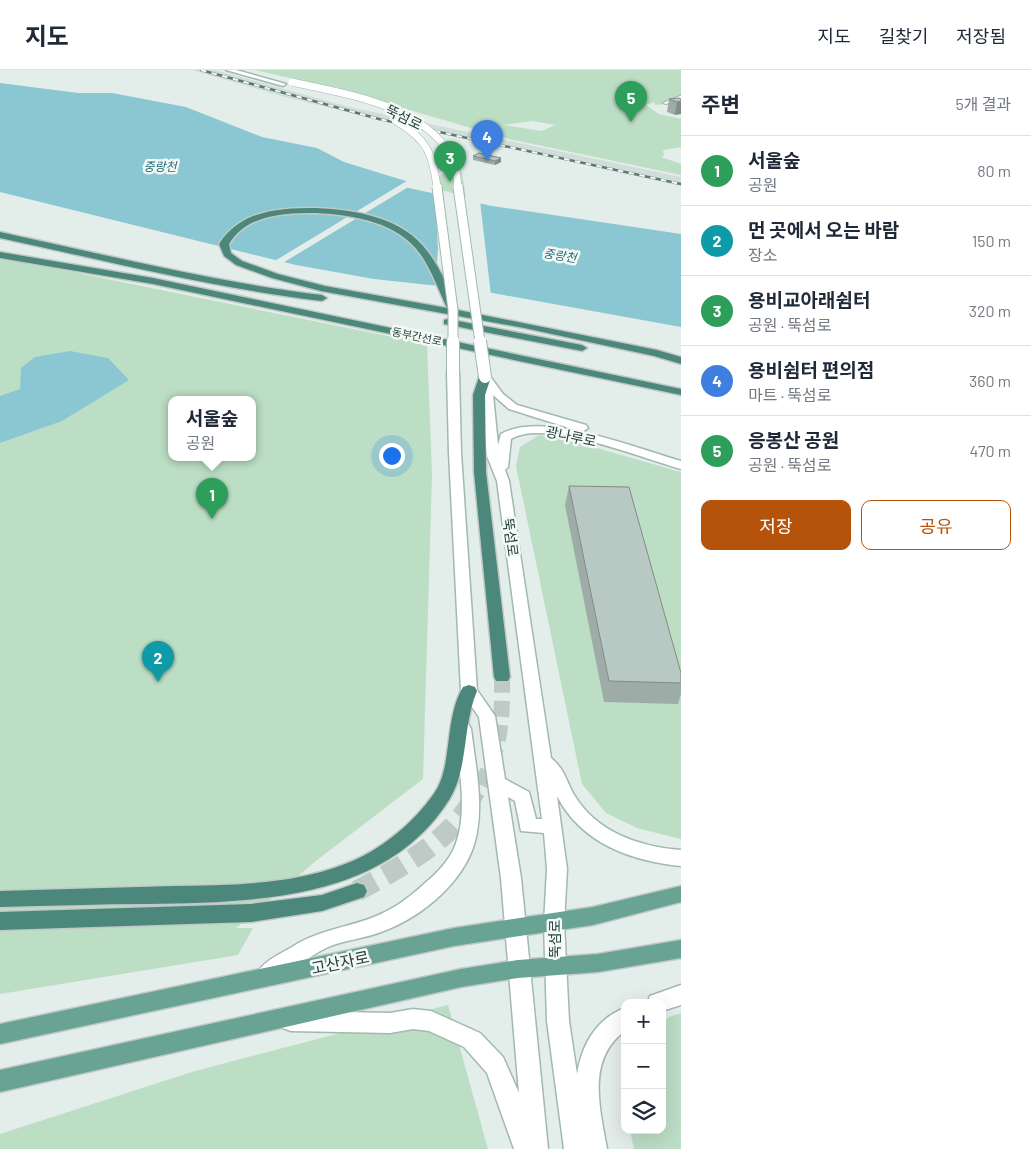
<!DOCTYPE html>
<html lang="ko">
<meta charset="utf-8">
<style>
:root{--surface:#fff;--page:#f2f2f3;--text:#1f2937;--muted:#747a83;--line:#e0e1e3;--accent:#b45309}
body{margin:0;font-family:Barlow,"Noto Sans KR",sans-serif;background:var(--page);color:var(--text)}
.controls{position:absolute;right:15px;bottom:15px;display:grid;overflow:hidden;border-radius:10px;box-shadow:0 5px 20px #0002}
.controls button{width:45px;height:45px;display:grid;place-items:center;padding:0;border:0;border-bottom:1px solid var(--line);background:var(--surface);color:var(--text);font:25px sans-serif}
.you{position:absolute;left:391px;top:385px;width:18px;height:18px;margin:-12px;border:4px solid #fff;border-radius:50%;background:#1a73e8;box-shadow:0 0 0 8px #1a73e833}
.badge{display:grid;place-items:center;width:32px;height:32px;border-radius:50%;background:var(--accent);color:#fff;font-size:16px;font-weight:700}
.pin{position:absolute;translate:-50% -41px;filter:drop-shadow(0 1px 2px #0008)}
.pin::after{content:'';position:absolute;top:26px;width:18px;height:15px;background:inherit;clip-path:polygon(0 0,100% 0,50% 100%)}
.popup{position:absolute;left:168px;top:326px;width:88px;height:65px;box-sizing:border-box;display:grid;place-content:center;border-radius:10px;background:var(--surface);filter:drop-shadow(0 1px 4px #0005);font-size:16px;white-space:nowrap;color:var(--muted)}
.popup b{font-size:19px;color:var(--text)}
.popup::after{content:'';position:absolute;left:50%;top:100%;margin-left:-10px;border:10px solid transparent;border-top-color:var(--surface)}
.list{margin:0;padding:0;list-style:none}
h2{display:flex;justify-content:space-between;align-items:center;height:65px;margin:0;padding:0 20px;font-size:21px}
h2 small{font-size:16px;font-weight:400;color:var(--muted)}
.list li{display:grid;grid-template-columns:32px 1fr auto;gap:15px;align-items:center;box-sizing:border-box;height:70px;padding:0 20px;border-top:1px solid var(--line)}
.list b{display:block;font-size:19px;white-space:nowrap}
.list p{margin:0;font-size:16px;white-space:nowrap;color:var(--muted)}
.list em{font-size:16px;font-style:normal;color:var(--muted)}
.actions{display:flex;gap:10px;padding:15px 20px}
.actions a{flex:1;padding:11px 0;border:1px solid var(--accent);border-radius:10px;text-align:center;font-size:18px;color:var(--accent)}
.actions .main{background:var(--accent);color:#fff}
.icon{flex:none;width:28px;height:28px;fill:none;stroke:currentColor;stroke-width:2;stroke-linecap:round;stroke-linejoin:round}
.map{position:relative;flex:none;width:681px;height:1079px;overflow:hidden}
header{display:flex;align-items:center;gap:30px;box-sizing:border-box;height:70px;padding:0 25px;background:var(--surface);border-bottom:1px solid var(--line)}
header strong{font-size:24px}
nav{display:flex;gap:28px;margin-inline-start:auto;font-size:18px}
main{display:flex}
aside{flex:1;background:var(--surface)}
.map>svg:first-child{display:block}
</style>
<header>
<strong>지도</strong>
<nav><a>지도</a><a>길찾기</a><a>저장됨</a></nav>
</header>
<main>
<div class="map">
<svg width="681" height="1079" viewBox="0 0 681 1079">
<rect width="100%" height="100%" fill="#e3ede9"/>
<!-- built -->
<path fill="#d1ddd8" d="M192 0H215L349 37 681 107V116L351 43 285 27Z"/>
<!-- green -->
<path fill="#bcdec5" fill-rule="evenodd" d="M255 0H681V39L664 34 655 35V32L646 35 659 44 681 49V77L663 80 664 86 661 87 681 94V105L509 69 334 18ZM532 51 555 55 542 61 503 55Z
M447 101 462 103 466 127 435 118 439 106Z
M0 190 18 191 427 274 432 405 423 709 317 790 236 858H253L238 885 0 924ZM172 330H252V388H172Z
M539 365 572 371 681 402V769L637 758 606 743 582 714 516 396 520 377Z
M448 935 488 1079H0V1064L195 1001Z
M681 943V1079H634L630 1060H662V954L669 947Z"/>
<!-- water -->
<path fill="#8bc7d2" d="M0 13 78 23H112L186 37 262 67 317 78 344 92 409 112 404 117 492 136 681 164V257L476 220 374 209 296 195 0 122Z
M70 281 108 288 129 310 62 351 0 373V326L20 319 21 298 35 287Z"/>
<!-- pier -->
<path fill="#e3ede9" d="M410 109V116L281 194 273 192Z
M435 121 480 131 491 225 435 218 438 179Z"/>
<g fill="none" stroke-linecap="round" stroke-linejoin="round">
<!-- trunk-tunnel-far1 -->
<path stroke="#bdcac5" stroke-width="16" stroke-dasharray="16 8" stroke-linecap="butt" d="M469 736C498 690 503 661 502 607"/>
<!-- trunk-tunnel -->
<path stroke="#bdcac5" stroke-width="21" stroke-dasharray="21 11" stroke-linecap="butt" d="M357 821C397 799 445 774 470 735"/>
<defs>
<path id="service" d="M680 26H681V28L666 34 663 33Z"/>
<path id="secondary" d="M226 0H236L286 14 283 16Z
M453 299 459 302 461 383 477 620 495 646 505 709 529 722 536 749H542L497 411 487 386 479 307 481 305H489L503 324 517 335 586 355 588 358 582 362 509 339 493 325 498 375 501 364C543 340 635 378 681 391V399C643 389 545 348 511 369L508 397 505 400 509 411 551 688C565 700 565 708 573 723 595 762 640 777 681 780V796C631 791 581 773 557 726L567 799 564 853 569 951 577 1004C582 975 596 949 625 938V961C586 989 600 1039 607 1079H564L547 951 544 853 547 799 544 763 521 761 515 731 508 727 521 808 548 1079H514L487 1003 464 977 429 961 413 959 390 963 291 961 283 958 280 951 283 944 291 941 390 943 413 939 431 941 480 963 503 987 519 1023 501 808 479 647 461 621 449 383 447 302Z
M463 653 469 655 471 659C475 692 483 728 477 762 470 808 423 847 381 862 363 869 343 870 326 878 308 887 292 900 274 911L267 913 260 911 257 904C262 892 280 884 292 877 318 860 346 858 374 847 392 840 409 828 424 814 436 804 449 791 455 776 469 741 458 695 455 659L457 655Z
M681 915V935L662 941V933H647L650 926Z"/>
<path id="primary" d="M681 816V832L593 855 454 876 0 974V954L454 858 593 837Z
M681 870V888L598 902 518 908 461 917 0 1022V1000L461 899 518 890 598 884Z"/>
<path id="trunk" d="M316 138C356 140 403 147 428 182 441 199 449 220 458 240L657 280 681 287V294L654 286 524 258 321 221 272 208 236 195 224 186 219 174C241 140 279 138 316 138ZM316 143C354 145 398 152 421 185 432 201 439 221 447 238L325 216 278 204 242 191 231 183 229 174C247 144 285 143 316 143Z
M0 162C107 185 213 212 322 225L327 228 322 231C213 218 107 191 0 168Z
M0 182 153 208 681 319V325L153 214 0 188Z
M448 249 582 275 587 278 582 281 444 254V250Z
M485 304 491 307 485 325 486 402 510 607 508 611H496L494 607 474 402 473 325 479 307Z
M469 615 475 617 477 621C462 656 469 698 449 730 385 831 254 832 148 834 98 834 49 836 0 837V821C58 819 116 818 174 816 231 815 291 815 345 794 380 781 414 753 435 722 453 695 444 649 463 617Z
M357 813 364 815 367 821 364 827 322 841 251 852 0 860V842L251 834 322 825Z"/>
</defs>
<!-- service casing -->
<use href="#service" stroke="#a6b5b0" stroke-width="2"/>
<!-- secondary casing -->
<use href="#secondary" stroke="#a1b9b1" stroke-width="3"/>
<!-- primary casing -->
<use href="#primary" stroke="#c1c9c7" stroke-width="3"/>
<!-- trunk casing -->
<use href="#trunk" stroke="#c1c9c7" stroke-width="3"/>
<!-- service -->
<use href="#service" fill="#fff" fill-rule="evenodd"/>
<!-- secondary -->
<use href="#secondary" fill="#fff" fill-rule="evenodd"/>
<!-- primary -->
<use href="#primary" fill="#68a394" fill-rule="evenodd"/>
<!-- trunk -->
<use href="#trunk" fill="#4b877a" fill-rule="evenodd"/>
<defs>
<path id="rail" d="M201 0 379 49 681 114"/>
</defs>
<!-- rail casing -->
<use href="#rail" stroke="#5d7a72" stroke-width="2.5"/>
<!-- rail -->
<use href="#rail" stroke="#f4f9f7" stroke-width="2" stroke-dasharray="5.5" stroke-linecap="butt"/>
<defs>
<path id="secondary-bridge-far2" d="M292 12C345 24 434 36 455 96 457 102 457 111 458 118
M396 51C427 69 433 84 437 118"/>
<path id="secondary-bridge-far1" d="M437 117 453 240V272
M458 117 480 272"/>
<path id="secondary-bridge" d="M453 271V302
M480 271 485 307"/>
</defs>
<!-- secondary-bridge-far2 casing -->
<use href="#secondary-bridge-far2" stroke="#a1b9b1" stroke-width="8" stroke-linecap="butt"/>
<!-- secondary-bridge-far1 casing -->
<use href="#secondary-bridge-far1" stroke="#a1b9b1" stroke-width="11" stroke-linecap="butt"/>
<!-- secondary-bridge casing -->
<use href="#secondary-bridge" stroke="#a1b9b1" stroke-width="14" stroke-linecap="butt"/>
<!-- secondary-bridge-far2 -->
<use href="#secondary-bridge-far2" stroke="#fff" stroke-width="7"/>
<!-- secondary-bridge-far1 -->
<use href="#secondary-bridge-far1" stroke="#fff" stroke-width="9"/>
<!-- secondary-bridge -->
<use href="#secondary-bridge" stroke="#fff" stroke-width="12"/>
</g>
<!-- wall -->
<path fill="#9eaca7" d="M669 29H681L675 45 667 42Z
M473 86 501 92 495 95 473 90Z
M569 416 681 603V624L678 634 604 632 565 435Z"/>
<!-- shaded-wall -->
<path fill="#818c88" d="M681 31V44L675 45 677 32Z
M501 88V92L495 95V91Z"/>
<!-- building -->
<path fill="#b8c8c2" stroke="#818c88" d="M679 28 681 29V31L677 32 669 29Z
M479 83 501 88 495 91 473 86Z
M569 416 629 417 681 603V613L609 611Z"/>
<g text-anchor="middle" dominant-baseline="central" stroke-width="5" stroke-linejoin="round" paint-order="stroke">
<!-- far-street labels -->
<g font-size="11" fill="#233f37" stroke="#f4f9f7">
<text transform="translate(417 266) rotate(12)">동부간선로</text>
</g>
<!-- far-water labels -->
<g font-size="12" font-style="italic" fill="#1c6b7b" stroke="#f4f9f7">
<text x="160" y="96">중랑천</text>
<text transform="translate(560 185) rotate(9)">중랑천</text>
</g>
<!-- street labels -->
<g font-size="14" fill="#233f37" stroke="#f4f9f7">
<text transform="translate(404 47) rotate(26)">뚝섬로</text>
<text transform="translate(571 366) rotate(12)">광나루로</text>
<text transform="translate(511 467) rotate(82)">뚝섬로</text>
<text transform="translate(554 869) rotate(-90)">뚝섬로</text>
</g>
<!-- near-street labels -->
<g font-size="16" fill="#233f37" stroke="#f4f9f7">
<text transform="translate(340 892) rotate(-12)">고산자로</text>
</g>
</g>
</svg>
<div class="controls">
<button>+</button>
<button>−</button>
<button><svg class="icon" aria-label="layers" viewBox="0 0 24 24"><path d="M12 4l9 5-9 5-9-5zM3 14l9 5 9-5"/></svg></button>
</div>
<div class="you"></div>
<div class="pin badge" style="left:212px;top:449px;background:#2e9e5b">1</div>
<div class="popup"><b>서울숲</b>공원</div>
<div class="pin badge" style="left:158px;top:612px;background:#0f9aa8">2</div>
<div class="pin badge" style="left:450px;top:112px;background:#2e9e5b">3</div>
<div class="pin badge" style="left:487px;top:91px;background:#3f7fe0">4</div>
<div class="pin badge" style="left:631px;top:52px;background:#2e9e5b">5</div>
</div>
<aside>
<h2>주변<small>5개 결과</small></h2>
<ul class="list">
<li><span class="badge" style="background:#2e9e5b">1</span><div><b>서울숲</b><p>공원</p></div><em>80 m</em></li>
<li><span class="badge" style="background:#0f9aa8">2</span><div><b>먼 곳에서 오는 바람</b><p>장소</p></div><em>150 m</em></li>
<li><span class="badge" style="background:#2e9e5b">3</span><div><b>용비교아래쉼터</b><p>공원 · 뚝섬로</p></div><em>320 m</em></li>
<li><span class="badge" style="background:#3f7fe0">4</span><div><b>용비쉼터 편의점</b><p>마트 · 뚝섬로</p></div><em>360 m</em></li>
<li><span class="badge" style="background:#2e9e5b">5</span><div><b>응봉산 공원</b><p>공원 · 뚝섬로</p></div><em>470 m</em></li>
</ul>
<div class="actions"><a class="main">저장</a><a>공유</a></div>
</aside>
</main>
